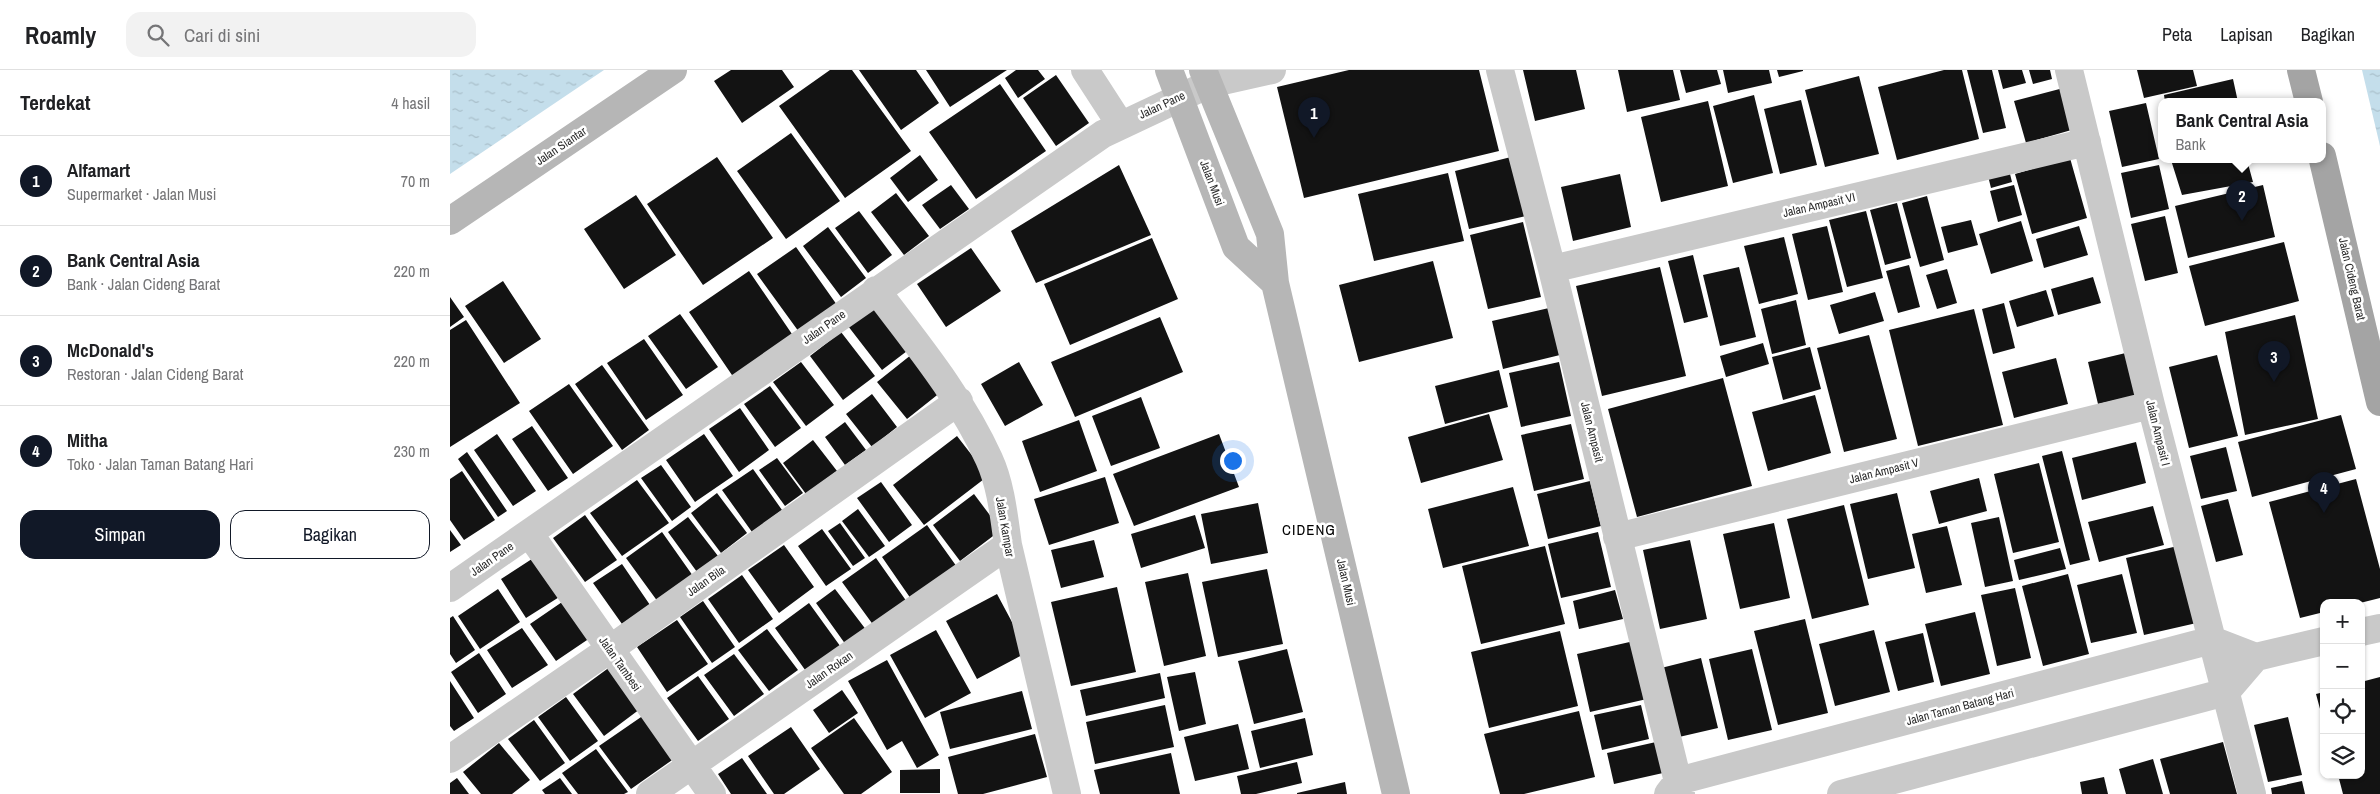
<!DOCTYPE html>
<html lang="id">
<meta charset="utf-8">
<style>
:root{--surface:#fff;--page:#f2f2f2;--text:#202124;--muted:#757577;--line:#e0e0e0;--accent:#111827}
body{margin:0;font-family:"Archivo Narrow",sans-serif;background:var(--page);color:var(--text)}
.controls{position:absolute;right:15px;bottom:15px;display:grid;overflow:hidden;border-radius:10px;box-shadow:0 1px 4px #0004}
.controls button{width:45px;height:45px;display:grid;place-items:center;padding:0;border:0;border-bottom:1px solid var(--line);background:var(--surface);color:var(--text);font:25px sans-serif}
.you{position:absolute;left:782px;top:390px;width:18px;height:18px;margin:-12px;border:4px solid #fff;border-radius:50%;background:#1a73e8;box-shadow:0 0 0 8px #1a73e833}
.badge{display:grid;place-items:center;width:32px;height:32px;border-radius:50%;background:var(--accent);color:#fff;font-size:16px;font-weight:700}
.pin{position:absolute;translate:-50% -41px;filter:drop-shadow(0 1px 2px #0008)}
.pin::after{content:'';position:absolute;top:26px;width:18px;height:15px;background:inherit;clip-path:polygon(0 0,100% 0,50% 100%)}
.popup{position:absolute;left:1708px;top:28px;width:168px;height:65px;box-sizing:border-box;display:grid;place-content:center;border-radius:10px;background:var(--surface);filter:drop-shadow(0 1px 4px #0005);font-size:16px;white-space:nowrap;color:var(--muted)}
.popup b{font-size:19px;color:var(--text)}
.popup::after{content:'';position:absolute;left:50%;top:100%;margin-left:-10px;border:10px solid transparent;border-top-color:var(--surface)}
.list{margin:0;padding:0;list-style:none}
h2{display:flex;justify-content:space-between;align-items:center;height:65px;margin:0;padding:0 20px;font-size:21px}
h2 small{font-size:16px;font-weight:400;color:var(--muted)}
.list li{display:grid;grid-template-columns:32px 1fr auto;gap:15px;align-items:center;box-sizing:border-box;height:90px;padding:0 20px;border-top:1px solid var(--line)}
.list b{display:block;font-size:19px;white-space:nowrap}
.list p{margin:0;font-size:16px;white-space:nowrap;color:var(--muted)}
.list em{font-size:16px;font-style:normal;color:var(--muted)}
.actions{display:flex;gap:10px;padding:15px 20px}
.actions a{flex:1;padding:11px 0;border:1px solid var(--accent);border-radius:15px;text-align:center;font-size:18px;color:var(--accent)}
.actions .main{background:var(--accent);color:#fff}
.icon{flex:none;width:28px;height:28px;fill:none;stroke:currentColor;stroke-width:2;stroke-linecap:round;stroke-linejoin:round}
.map{position:relative;flex:none;width:1930px;height:724px;overflow:hidden}
header{display:flex;align-items:center;gap:30px;box-sizing:border-box;height:70px;padding:0 25px;background:var(--surface);border-bottom:1px solid var(--line)}
header strong{font-size:24px}
nav{display:flex;gap:28px;margin-inline-start:auto;font-size:18px}
.search{width:350px;height:45px;background:var(--page);display:flex;align-items:center;gap:12px;box-sizing:border-box;padding:0 18px;border-radius:15px;color:var(--muted);font-size:19px}
main{display:flex}
aside{flex:1;background:var(--surface)}
.map>svg:first-child{display:block}
</style>
<header>
<strong>Roamly</strong>
<div class="search"><svg class="icon" aria-label="search" viewBox="0 0 24 24"><circle cx="10" cy="10" r="6"/><path d="M15 15l6 6"/></svg>Cari di sini</div>
<nav><a>Peta</a><a>Lapisan</a><a>Bagikan</a></nav>
</header>
<main>
<aside>
<h2>Terdekat<small>4 hasil</small></h2>
<ul class="list">
<li><span class="badge">1</span><div><b>Alfamart</b><p>Supermarket · Jalan Musi</p></div><em>70 m</em></li>
<li><span class="badge">2</span><div><b>Bank Central Asia</b><p>Bank · Jalan Cideng Barat</p></div><em>220 m</em></li>
<li><span class="badge">3</span><div><b>McDonald's</b><p>Restoran · Jalan Cideng Barat</p></div><em>220 m</em></li>
<li><span class="badge">4</span><div><b>Mitha</b><p>Toko · Jalan Taman Batang Hari</p></div><em>230 m</em></li>
</ul>
<div class="actions"><a class="main">Simpan</a><a>Bagikan</a></div>
</aside>
<div class="map">
<svg width="1930" height="724" viewBox="0 0 1930 724">
<defs>
<pattern id="water-ripples" width="26" height="14" patternUnits="userSpaceOnUse" patternTransform="scale(1.25)"><rect width="26" height="14" fill="#c4deeb"/><path d="M2 4q2-2 4 0t4 0M15 11q2-2 4 0t4 0" fill="none" stroke="#a9bfca"/></pattern>
</defs>
<rect width="100%" height="100%" fill="#fff"/>
<!-- water -->
<path fill="url(#water-ripples)" d="M0 0H154L0 104Z
M1912 0H1930V76Z"/>
<!-- building -->
<path fill="#131313" d="M281 0H332L344 17 292 53 264 11Z
M380 0H402L461 81 395 128 329 36Z
M409 0H466L489 33 451 60Z
M476 0H557L500 37Z
M566 0H588L595 9 568 28 555 8Z
M899 0H1029L1049 81 854 128 827 17Z
M1073 0H1126L1135 39 1085 51Z
M1168 0H1223L1230 30 1177 42Z
M1230 0H1267L1271 14 1236 23Z
M1273 0H1319L1322 13 1278 23Z
M1327 0H1353V1L1329 7Z
M1494 0H1512L1529 69 1447 90 1428 17Z
M1517 0H1542L1556 58 1533 63Z
M1548 0H1572L1576 13 1553 19Z
M1579 0H1600L1602 9 1583 14Z
M1687 0H1743L1747 16 1694 28Z
M606 5 639 53 606 76 573 28Z
M1409 6 1429 84 1375 97 1355 20Z
M1783 9 1788 32H1715L1714 25Z
M550 14 596 81 526 129 479 62Z
M1621 16 1632 57 1576 73 1564 31Z
M1304 25 1323 103 1283 113 1263 36Z
M1351 30 1367 95 1330 104 1314 39Z
M1258 31 1278 116 1211 132 1191 47Z
M1696 33 1709 89 1672 97 1659 41Z
M341 63 390 131 336 169 287 101Z
M470 85 488 110 458 132 440 108Z
M267 87 323 168 253 215 197 134Z
M1061 87 1076 146 1019 159 1005 101Z
M1620 88 1637 148 1582 164 1565 104Z
M1721 90H1797L1803 112 1732 125Z
M669 95 701 165 586 213 561 161Z
M1709 95 1719 139 1681 148 1671 103Z
M1558 96 1562 112 1541 118 1537 102Z
M998 103 1014 171 924 191 908 124Z
M1170 104 1181 157 1123 171 1111 117Z
M501 115 519 139 490 159 472 135Z
M1564 115 1572 145 1548 152 1540 121Z
M1813 115 1825 167 1738 188 1725 136Z
M446 123 479 166 454 185 421 142Z
M186 125 226 185 174 219 134 159Z
M1477 126 1494 190 1470 197 1452 133Z
M1447 133 1461 188 1435 195 1420 140Z
M409 141 442 185 418 203 385 158Z
M1416 141 1433 208 1397 217 1379 150Z
M1715 146 1728 203 1695 211 1681 154Z
M1521 150 1528 175 1498 183 1491 157Z
M1571 151 1583 191 1541 204 1529 164Z
M1073 152 1091 227 1038 239 1020 165Z
M1377 156 1393 222 1358 230 1342 164Z
M1629 156 1638 185 1594 198 1586 169Z
M378 157 416 208 391 227 353 176Z
M1334 167 1348 224 1309 234 1294 176Z
M702 168 728 229 620 275 594 214Z
M1834 172 1849 231 1755 256 1739 196Z
M346 177 387 235 349 262 307 204Z
M521 178 551 221 496 257 467 214Z
M1243 185 1258 247 1234 253 1218 191Z
M983 191 1003 268 909 292 889 215Z
M1459 195 1470 237 1448 243 1436 201Z
M1210 197 1236 306 1152 326 1126 216Z
M1289 197 1306 267 1270 276 1253 205Z
M1497 199 1507 233 1487 239 1476 205Z
M299 201 344 267 284 308 239 242Z
M1643 207 1651 233 1608 245 1601 219Z
M53 211 91 269 54 293 15 236Z
M1596 220 1604 246 1567 257 1559 231Z
M1425 222 1434 251 1389 264 1380 235Z
M0 227 14 247 0 257Z
M1346 230 1356 275 1322 284 1311 239Z
M1554 233 1565 278 1543 284 1532 239Z
M426 235 461 278 432 300 398 256Z
M1099 238 1110 285 1053 299 1042 251Z
M1524 239 1553 355 1468 376 1439 260Z
M230 244 268 297 236 319 198 266Z
M1845 245 1868 349 1795 365 1775 262Z
M710 247 733 302 625 347 601 292Z
M16 250 70 333 0 377V260Z
M391 262 425 306 393 330 360 286Z
M1419 265 1447 369 1394 382 1367 278Z
M194 269 233 325 196 350 157 293Z
M1313 273 1319 294 1276 307 1270 286Z
M1360 277 1371 319 1333 330 1322 287Z
M466 281 496 318 457 349 427 312Z
M1684 281 1694 324 1648 334 1638 292Z
M1767 285 1788 366 1739 378 1719 297Z
M1606 288 1618 334 1564 348 1552 302Z
M351 292 384 335 356 356 323 312Z
M569 292 593 335 555 356 531 314Z
M1109 292 1121 346 1071 357 1059 303Z
M152 295 199 360 172 380 125 314Z
M1049 300 1058 337 995 354 985 316Z
M1273 308 1302 416 1187 447 1158 339Z
M119 314 163 376 123 404 79 341Z
M320 316 351 358 325 377 294 334Z
M422 324 447 357 422 377 396 344Z
M1365 325 1381 383 1318 401 1302 342Z
M691 327 710 378 661 396 642 346Z
M290 338 319 380 289 402 259 359Z
M1039 344 1053 390 971 413 958 367Z
M1891 345 1906 399 1802 427 1788 372Z
M629 350 647 401 590 422 572 371Z
M395 352 416 380 395 395 375 367Z
M1121 354 1134 409 1084 421 1071 365Z
M82 356 118 408 98 421 62 369Z
M47 364 86 421 63 436 24 380Z
M254 364 283 406 245 432 216 390Z
M769 364 789 417 684 456 663 404Z
M507 366 538 406 474 455 443 415Z
M363 370 387 401 356 424 333 393Z
M1686 372 1696 413 1632 430 1622 388Z
M1776 377 1787 421 1751 429 1740 386Z
M1612 381 1640 490 1620 495 1592 386Z
M17 382 57 441 48 447 8 389Z
M327 388 353 423 335 436 309 400Z
M1589 393 1609 472 1563 483 1544 404Z
M211 395 241 437 222 451 191 408Z
M303 399 332 440 302 462 272 420Z
M12 401 45 450 14 470 0 450V409Z
M655 407 669 453 599 475 584 429Z
M1529 408 1537 441 1489 454 1480 421Z
M1906 409 1930 499V528L1910 533H1874V542L1850 548 1819 432Z
M187 410 219 453 172 486 140 443Z
M1140 411 1151 456 1098 469 1087 424Z
M431 412 462 455 439 472 407 428Z
M1063 417 1079 476 993 498 978 439Z
M267 423 297 463 271 483 241 443Z
M1447 423 1465 498 1418 509 1400 434Z
M524 424 551 460 510 491 483 455Z
M1778 429 1793 485 1766 492 1751 436Z
M808 433 818 483 761 494 751 444Z
M1394 435 1419 535 1362 549 1337 449Z
M1703 436 1714 475 1649 492 1638 452Z
M408 439 435 476 419 487 392 451Z
M135 445 167 490 135 512 103 468Z
M745 445 755 478 691 498 681 464Z
M238 447 268 486 247 502 218 462Z
M1549 447 1563 511 1535 517 1521 453Z
M390 453 415 488 403 496 378 461Z
M1324 453 1340 528 1290 539 1273 464Z
M477 455 507 497 461 529 432 487Z
M1497 456 1512 515 1476 523 1462 464Z
M372 459 401 499 376 516 348 476Z
M0 460 11 475 0 482Z
M212 462 243 506 208 532 176 488Z
M1148 462 1161 517 1111 528 1098 474Z
M644 470 654 507 611 518 601 480Z
M1240 470 1257 549 1210 559 1193 480Z
M334 475 364 517 329 543 298 500Z
M1732 475 1751 552 1694 565 1676 488Z
M1095 476 1115 554 1031 574 1012 496Z
M1610 478 1616 499 1569 510 1564 490Z
M88 485 114 524 76 548 51 509Z
M426 488 457 532 424 556 392 512Z
M172 494 200 535 172 554 143 513Z
M817 499 833 574 768 587 752 512Z
M738 503 756 586 714 596 695 512Z
M1618 504 1639 584 1593 596 1572 516Z
M1672 504 1687 563 1641 573 1627 515Z
M292 505 323 549 289 573 258 529Z
M667 517 686 602 621 616 601 532Z
M1565 518 1581 588 1547 596 1531 525Z
M48 519 70 552 30 579 8 546Z
M385 519 417 561 396 575 366 533Z
M1165 520 1173 549 1129 559 1123 531Z
M547 524 578 582 527 609 496 551Z
M115 530 140 568 106 591 80 554Z
M253 531 285 577 262 593 230 547Z
M359 533 393 580 358 604 325 558Z
M1525 542 1540 604 1491 616 1475 554Z
M3 546 25 580 6 593 0 584V548Z
M1355 549 1378 643 1328 655 1304 561Z
M227 550 258 594 217 622 187 577Z
M72 558 98 595 62 618 37 580Z
M317 559 348 600 319 621 288 580Z
M486 560 521 623 475 648 440 585Z
M1424 560 1440 622 1385 636 1369 574Z
M1110 561 1128 636 1039 658 1021 582Z
M1473 563 1484 612 1448 621 1435 572Z
M1184 571 1197 629 1140 642 1127 584Z
M837 579 853 642 804 654 788 591Z
M1302 579 1322 660 1278 670 1259 589Z
M29 583 56 624 28 643 1 602Z
M284 584 314 624 284 646 254 605Z
M1251 588 1268 658 1229 667 1211 598Z
M437 590 489 685 467 698 452 671 437 680 398 611Z
M164 594 194 636 154 666 123 624Z
M745 602 756 654 729 661 717 607Z
M710 603 715 628 636 646 630 620Z
M248 606 279 649 248 671 217 628Z
M1930 607V724H1893L1888 705H1911V612Z
M0 611 24 648 4 661 0 656Z
M392 620 408 643 379 663 363 640Z
M572 621 582 659 500 679 490 642Z
M1874 622V650H1873L1866 624Z
M116 627 148 671 120 691 88 647Z
M715 635 724 677 645 694 636 652Z
M1191 635 1199 669 1152 680 1144 645Z
M1129 641 1145 707 1074 724H1050L1034 664Z
M194 645 225 688 181 719 149 676Z
M1838 647 1852 705 1818 712 1804 655Z
M404 648 442 702 411 724H394L361 678Z
M855 648 863 685 810 698 801 661Z
M84 650 115 693 90 711 58 669Z
M788 654 799 699 745 711 734 667Z
M341 657 370 699 334 724H324L298 686Z
M585 664 597 707 533 724H508L498 687Z
M1206 672 1213 703 1164 714 1157 683Z
M1773 672 1787 724H1720L1710 689Z
M49 673 80 710 62 724H31L13 702Z
M146 679 178 722 174 724H128L112 703Z
M721 683 730 724H650L644 700Z
M292 688 317 724H281L268 704Z
M1703 689 1713 724H1676L1669 699Z
M847 692 852 713 806 724H791L787 706Z
M490 699V723H450V700Z
M1654 707 1658 724H1632L1630 712Z
M7 708 19 724H0V713Z
M110 708 122 724H95L92 720Z
M1852 711 1855 724H1822L1821 718Z
M895 712 897 724H847V723Z"/>
<g fill="none" stroke-linecap="round" stroke-linejoin="round">
<!-- street -->
<path stroke="#c9c9c9" stroke-width="28" d="M635 0 670 54
M1050 0 1102 199 1231 724
M1619 0 1701 335 1802 724
M1102 199 1637 72
M426 220C467 274 511 327 539 389 551 415 554 447 558 475L617 724
M79 463 262 724
M1167 467 1701 335
M0 518 653 64 759 14 822 0
M1911 562 1930 558
M0 689 160 579 509 331
M200 724 558 475
M1218 724 1228 711 1762 570 1806 587 1874 571
M1391 724 1776 622 1806 587"/>
<!-- secondary -->
<path stroke="#b6b6b6" stroke-width="28" d="M719 0 786 177 825 213
M753 0 820 164 825 213 946 724
M0 151 223 0"/>
<!-- primary -->
<path stroke="#a4a4a4" stroke-width="28" d="M1851 0 1859 32
M1872 86 1930 332"/>
</g>
<g text-anchor="middle" dominant-baseline="central" stroke-width="5" stroke-linejoin="round" paint-order="stroke">
<!-- street labels -->
<g font-size="12" fill="#2c2c2c" stroke="#fff">
<text transform="translate(712 35) rotate(-25)">Jalan Pane</text>
<text transform="translate(111 76) rotate(-34)">Jalan Siantar</text>
<text transform="translate(762 113) rotate(69)">Jalan Musi</text>
<text transform="translate(1369 135) rotate(-13)">Jalan Ampasit VI</text>
<text transform="translate(1902 209) rotate(77)">Jalan Cideng Barat</text>
<text transform="translate(374 257) rotate(-35)">Jalan Pane</text>
<text transform="translate(1142 362) rotate(76)">Jalan Ampasit</text>
<text transform="translate(1708 363) rotate(76)">Jalan Ampasit I</text>
<text transform="translate(1434 401) rotate(-14)">Jalan Ampasit V</text>
<text transform="translate(555 457) rotate(80)">Jalan Kampar</text>
<text transform="translate(42 489) rotate(-35)">Jalan Pane</text>
<text transform="translate(256 511) rotate(-35)">Jalan Bila</text>
<text transform="translate(896 512) rotate(77)">Jalan Musi</text>
<text transform="translate(170 594) rotate(55)">Jalan Tambesi</text>
<text transform="translate(379 600) rotate(-35)">Jalan Rokan</text>
<text transform="translate(1510 637) rotate(-15)">Jalan Taman Batang Hari</text>
</g>
<!-- quarter labels -->
<g font-size="15" letter-spacing="1" fill="#000" stroke="#fff">
<text x="859" y="459">CIDENG</text>
</g>
</g>
</svg>
<div class="controls">
<button>+</button>
<button>−</button>
<button><svg class="icon" aria-label="locate" viewBox="0 0 24 24"><circle cx="12" cy="12" r="6"/><path d="M12 2v4M12 18v4M2 12h4M18 12h4"/></svg></button>
<button><svg class="icon" aria-label="layers" viewBox="0 0 24 24"><path d="M12 4l9 5-9 5-9-5zM3 14l9 5 9-5"/></svg></button>
</div>
<div class="you"></div>
<div class="pin badge" style="left:864px;top:68px">1</div>
<div class="pin badge" style="left:1792px;top:151px">2</div>
<div class="popup"><b>Bank Central Asia</b>Bank</div>
<div class="pin badge" style="left:1824px;top:312px">3</div>
<div class="pin badge" style="left:1874px;top:443px">4</div>
</div>
</main>
